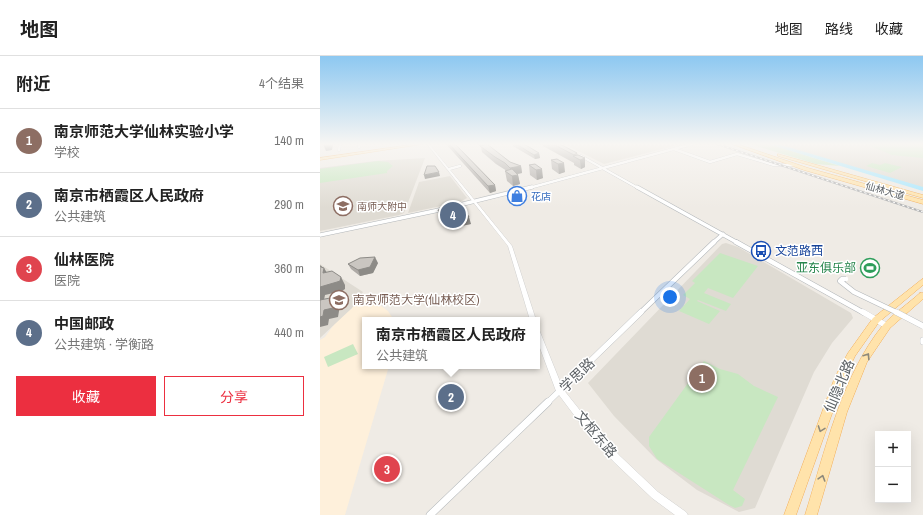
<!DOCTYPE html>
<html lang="zh">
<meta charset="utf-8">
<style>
:root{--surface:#fff;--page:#f2f2f2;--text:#222;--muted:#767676;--line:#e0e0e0;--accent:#ec2f40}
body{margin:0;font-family:"Archivo Narrow","Noto Sans SC",sans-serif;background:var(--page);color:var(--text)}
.controls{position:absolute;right:12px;bottom:12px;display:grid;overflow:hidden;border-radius:0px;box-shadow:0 4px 16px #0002}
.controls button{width:36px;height:36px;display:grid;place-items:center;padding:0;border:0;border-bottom:1px solid var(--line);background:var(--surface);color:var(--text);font:20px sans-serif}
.you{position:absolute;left:350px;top:241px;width:14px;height:14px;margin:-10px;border:3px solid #fff;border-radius:50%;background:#1a73e8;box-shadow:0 0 0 6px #1a73e833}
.badge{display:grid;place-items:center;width:26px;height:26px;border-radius:50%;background:var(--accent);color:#fff;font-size:13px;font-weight:700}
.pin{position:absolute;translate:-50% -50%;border:2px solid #fff;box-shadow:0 1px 4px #0006}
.popup{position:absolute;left:42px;top:261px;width:178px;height:52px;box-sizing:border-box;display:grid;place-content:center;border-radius:0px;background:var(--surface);filter:drop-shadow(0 1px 3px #0005);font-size:13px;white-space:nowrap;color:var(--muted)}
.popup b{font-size:15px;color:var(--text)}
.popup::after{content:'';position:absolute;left:50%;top:100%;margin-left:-8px;border:8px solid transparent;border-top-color:var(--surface)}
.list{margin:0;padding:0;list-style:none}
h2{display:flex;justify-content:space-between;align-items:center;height:52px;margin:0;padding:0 16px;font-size:17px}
h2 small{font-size:13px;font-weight:400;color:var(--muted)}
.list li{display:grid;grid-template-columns:26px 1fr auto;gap:12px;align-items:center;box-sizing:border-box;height:64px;padding:0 16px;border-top:1px solid var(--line)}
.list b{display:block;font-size:15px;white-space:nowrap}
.list p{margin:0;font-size:13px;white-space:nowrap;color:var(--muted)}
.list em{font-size:13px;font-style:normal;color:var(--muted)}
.actions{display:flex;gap:8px;padding:12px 16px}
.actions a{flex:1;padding:9px 0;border:1px solid var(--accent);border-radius:0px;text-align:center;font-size:14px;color:var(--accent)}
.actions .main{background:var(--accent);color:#fff}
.map{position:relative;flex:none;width:603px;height:459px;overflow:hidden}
header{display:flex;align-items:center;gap:24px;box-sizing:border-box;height:56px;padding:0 20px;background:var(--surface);border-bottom:1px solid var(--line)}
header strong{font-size:19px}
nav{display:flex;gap:22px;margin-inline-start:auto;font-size:14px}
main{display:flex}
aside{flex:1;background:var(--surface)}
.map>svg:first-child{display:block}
</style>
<header>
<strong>地图</strong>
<nav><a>地图</a><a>路线</a><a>收藏</a></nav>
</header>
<main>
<aside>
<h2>附近<small>4个结果</small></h2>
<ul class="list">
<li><span class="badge" style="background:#8d6e63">1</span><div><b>南京师范大学仙林实验小学</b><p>学校</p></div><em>140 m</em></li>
<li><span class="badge" style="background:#5c6f8a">2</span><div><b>南京市栖霞区人民政府</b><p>公共建筑</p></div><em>290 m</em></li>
<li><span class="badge" style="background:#e0444e">3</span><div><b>仙林医院</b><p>医院</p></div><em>360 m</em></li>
<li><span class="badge" style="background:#5c6f8a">4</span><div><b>中国邮政</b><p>公共建筑 · 学衡路</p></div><em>440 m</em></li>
</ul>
<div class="actions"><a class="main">收藏</a><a>分享</a></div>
</aside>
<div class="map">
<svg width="603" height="459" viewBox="0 0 603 459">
<rect width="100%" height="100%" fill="#efebe5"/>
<!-- commercial -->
<path fill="#fef0db" d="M44 238 68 255 74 264H45V310H69L25 459H0V284L5 281 15 267 32 252 41 239Z"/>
<!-- education -->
<path fill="#dfdbd3" d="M244 88H362L284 108Z
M456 88H603V132Z
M105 102 84 157 79 159 0 175V112L55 105Z
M130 120 147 142 140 146 88 157 99 126Z
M406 187 418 191 531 257 533 262 512 287 494 316 435 452 419 456 377 434 336 403 294 360 268 327 402 188Z
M0 208 43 236 32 252 0 282Z"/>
<!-- green -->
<path fill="#c8e7c1" d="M430 88H449L520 110 496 108Z
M546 88H603V102L572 99Z
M58 105 68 106 73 110 67 115V117L0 127V113Z
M552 107 560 109 565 107 582 111 570 117 546 110Z
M400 197 438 210 413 242 388 232 384 237 411 248 406 255 378 244 377 245 400 255 389 268 359 255 370 243 363 239 375 227 372 225Z
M33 288 38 298 8 311 4 301Z
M384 305 400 313 418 318 434 330 458 341 413 434 425 443 422 450 415 452 409 449 337 403 329 390V381Z"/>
<!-- water -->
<path fill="#a6e7ff" d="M448 88H458L603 131V135Z"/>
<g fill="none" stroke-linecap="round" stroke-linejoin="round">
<defs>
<path id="minor-far4" d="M39 88V91
M354 93 390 106 417 98 454 109H474
M19 94 20 88
M261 100 318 132
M129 113 140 110
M209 132 372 88"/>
<path id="minor-far3" d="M317 131 418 187
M131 151 212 131
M0 179 124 153
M393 187 403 178"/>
<path id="minor-far2" d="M416 186 544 257
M320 257 394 186"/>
<path id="minor-far1" d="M543 256 567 270
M603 284V286
M227 347 321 256"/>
<path id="minor" d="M110 459 228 346"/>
<path id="tertiary" d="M107 88H109L192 190 216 264H210L188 190Z
M217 274H219L220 276 243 333 278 377 300 400 338 436 366 456 368 459H355L332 442 294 406 272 383 236 335 217 284Z"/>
<path id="primary" d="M96 88H103L0 104V102Z
M412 88H417L488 112 603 144V148L484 114Z
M458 98 603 139V142L458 100Z
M603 223V229L559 266 535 300 525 321 476 459H464L515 321 528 297 553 262 601 224Z
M600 237H603V243L570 272 547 306 527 356 497 459H485C505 396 521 321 563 269 572 259 590 246 600 237Z"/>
</defs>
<!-- minor-far4 casing -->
<use href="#minor-far4" stroke="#b3b7ba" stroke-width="3"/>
<!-- minor-far3 casing -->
<use href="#minor-far3" stroke="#b3b7ba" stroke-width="4.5"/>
<!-- minor-far2 casing -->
<use href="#minor-far2" stroke="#b3b7ba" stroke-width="5.5"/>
<!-- minor-far1 casing -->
<use href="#minor-far1" stroke="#b3b7ba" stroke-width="6"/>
<!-- minor casing -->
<use href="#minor" stroke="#b3b7ba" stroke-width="8"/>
<!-- tertiary casing -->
<use href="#tertiary" stroke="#b3b7ba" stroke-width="0.5"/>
<!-- primary casing -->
<use href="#primary" stroke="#f3af5a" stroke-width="1"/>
<!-- minor-far4 -->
<use href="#minor-far4" stroke="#fff" stroke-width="2.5"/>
<!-- minor-far3 -->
<use href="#minor-far3" stroke="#fff" stroke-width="3.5"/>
<!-- minor-far2 -->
<use href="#minor-far2" stroke="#fff" stroke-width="4.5"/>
<!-- minor-far1 -->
<use href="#minor-far1" stroke="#fff" stroke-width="5.5"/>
<!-- minor -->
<use href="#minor" stroke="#fff" stroke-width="7"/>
<!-- tertiary -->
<use href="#tertiary" fill="#fff" fill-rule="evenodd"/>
<!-- primary -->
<use href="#primary" fill="#ffe3ab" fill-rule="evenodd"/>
<defs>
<path id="rail" d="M397 88 603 156"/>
</defs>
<!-- rail casing -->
<use href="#rail" stroke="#b2b3b4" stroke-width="2"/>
<!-- rail -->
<use href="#rail" stroke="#fff" stroke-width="1" stroke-dasharray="2.5" stroke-linecap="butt"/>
<defs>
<path id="minor-bridge-far1" d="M526 223H522L520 225 534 236 578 257"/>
<path id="minor-bridge" d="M576 256 603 270"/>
</defs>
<!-- minor-bridge-far1 casing -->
<use href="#minor-bridge-far1" stroke="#b3b7ba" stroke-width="5.5" stroke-linecap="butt"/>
<!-- minor-bridge casing -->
<use href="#minor-bridge" stroke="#b3b7ba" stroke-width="6" stroke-linecap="butt"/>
<!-- minor-bridge-far1 -->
<use href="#minor-bridge-far1" stroke="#fff" stroke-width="4.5"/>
<!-- minor-bridge -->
<use href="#minor-bridge" stroke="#fff" stroke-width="5.5"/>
</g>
<!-- wall -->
<path fill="#aeaaa6" d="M126 88H135L175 129 176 135 170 137Z
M157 88H169V90L190 106 201 110 202 117 197 118 198 119 200 128 193 130 187 125 185 115H187L176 108 162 96 161 91Z
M193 88H204L219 97 220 102 215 103 193 90Z
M222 88H240L257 97 258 99 265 111 261 113 254 109V107L223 90Z
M237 103 245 116 239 118 232 113 231 104Z
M215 108 223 122 217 124 210 119 209 109Z
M118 154H139L151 168 141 170 139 166H122Z
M58 207 53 217 40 220 31 213 28 208Z"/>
<!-- shaded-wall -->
<path fill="#8d8b87" d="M3 88H13L12 94 6 95Z
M219 97 220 102 215 103 214 99Z
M265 102V111L261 113 260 104Z
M244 107 245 116 239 118 238 108Z
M201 110 202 117 191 119 190 112Z
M222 113 223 122 217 124 216 114Z
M119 116 120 120 105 123 104 119Z
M198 119 200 128 193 130 192 120Z
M175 129 176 135 170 137 168 130Z
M149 161 151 168 141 170 139 163Z
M55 201 58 207 53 217 40 220 38 214Z
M1 210 4 214V212L9 220 3 217 1 211Z
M21 221 25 229V233L22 235 5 239 2 254 0 250V231Z
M15 241 20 249 18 261 9 263 8 269 0 271V261L4 254Z"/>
<!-- building -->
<path fill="#cac6c1" stroke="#8d8b87" d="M129 88H135L175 129 168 130Z
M167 88 190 106 201 110 190 112 185 107 175 101 160 90Z
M196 88H204L219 97 214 99Z
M233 88H240L257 97 254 99Z
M258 99 265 102 260 104 253 100Z
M237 103 244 107 238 108 231 104Z
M215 108 222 113 216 114 209 109Z
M107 110H115L119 116 104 119Z
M192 113 198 119 192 120 185 115Z
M137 150 139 154 144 153 149 161 139 163 137 159 120 158 118 154Z
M55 201 50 211 38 214 28 208 40 202Z
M0 210H1V211L4 212 3 217 12 215 21 221 20 225 17 226 0 231V232Z
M15 241 13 252 4 254 3 260 0 261V244Z"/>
<!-- one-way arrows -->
<defs><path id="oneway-chevron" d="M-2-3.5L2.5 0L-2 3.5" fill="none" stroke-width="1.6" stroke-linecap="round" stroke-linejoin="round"/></defs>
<g stroke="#8e897b">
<use href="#oneway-chevron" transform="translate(547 300) rotate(-57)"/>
<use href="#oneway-chevron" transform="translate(501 373) rotate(110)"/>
<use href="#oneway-chevron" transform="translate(502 422) rotate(-73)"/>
</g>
<!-- sky -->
<linearGradient id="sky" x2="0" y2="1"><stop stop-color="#8dc8f1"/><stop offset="0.58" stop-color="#f8f6f3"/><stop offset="1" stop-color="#f8f6f3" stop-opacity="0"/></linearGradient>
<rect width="603" height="152" fill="url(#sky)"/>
<!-- icons -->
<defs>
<symbol id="shop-ring" viewBox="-11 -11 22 22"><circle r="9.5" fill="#fff" stroke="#3f7fe0" stroke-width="1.5"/><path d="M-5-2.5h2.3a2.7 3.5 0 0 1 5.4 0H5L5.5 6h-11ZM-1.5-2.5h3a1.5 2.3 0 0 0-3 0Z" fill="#3f7fe0"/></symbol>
<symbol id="school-ring" viewBox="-11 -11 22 22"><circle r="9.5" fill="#fff" stroke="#8d6e63" stroke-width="1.5"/><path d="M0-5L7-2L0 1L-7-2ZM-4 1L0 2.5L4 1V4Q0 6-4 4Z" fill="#8d6e63"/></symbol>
<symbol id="bus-ring" viewBox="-11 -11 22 22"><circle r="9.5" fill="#fff" stroke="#1a4fb4" stroke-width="1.5"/><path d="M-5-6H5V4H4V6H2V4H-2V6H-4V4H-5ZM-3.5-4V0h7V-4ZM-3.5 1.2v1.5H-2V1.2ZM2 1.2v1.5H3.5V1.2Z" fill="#1a4fb4"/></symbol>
<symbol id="stadium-ring" viewBox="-11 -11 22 22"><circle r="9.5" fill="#fff" stroke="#2e9e5b" stroke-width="1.5"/><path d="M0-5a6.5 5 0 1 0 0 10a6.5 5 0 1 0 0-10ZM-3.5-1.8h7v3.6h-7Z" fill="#2e9e5b"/></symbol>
<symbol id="university-ring" viewBox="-11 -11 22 22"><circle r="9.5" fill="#fff" stroke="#8d6e63" stroke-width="1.5"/><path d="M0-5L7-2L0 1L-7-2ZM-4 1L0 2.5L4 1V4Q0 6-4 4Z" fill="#8d6e63"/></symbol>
</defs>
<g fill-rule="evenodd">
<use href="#shop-ring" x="186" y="129" width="22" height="22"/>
<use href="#school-ring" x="12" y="139" width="22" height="22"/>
<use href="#bus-ring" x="430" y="184" width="22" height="22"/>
<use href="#stadium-ring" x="539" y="201" width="22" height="22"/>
<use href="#university-ring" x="8" y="233" width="22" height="22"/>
</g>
<g text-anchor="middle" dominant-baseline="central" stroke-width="3" stroke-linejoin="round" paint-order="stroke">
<!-- far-street labels -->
<g font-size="10" fill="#5d6266" stroke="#fff">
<text transform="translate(565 135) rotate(16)">仙林大道</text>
</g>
<!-- far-shop labels -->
<g font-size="10" fill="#366cbe" stroke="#fff" text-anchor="start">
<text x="211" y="140">花店</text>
</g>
<!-- far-education labels -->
<g font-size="10" fill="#785e54" stroke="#fff" text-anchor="start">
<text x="37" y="150">南师大附中</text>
</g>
<!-- transit labels -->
<g font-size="12" fill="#164399" stroke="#fff" text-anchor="start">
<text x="455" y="195">文范路西</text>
</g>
<!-- leisure labels -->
<g font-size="12" fill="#27864d" stroke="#fff" text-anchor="end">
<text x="536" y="212">亚东俱乐部</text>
</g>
<!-- education labels -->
<g font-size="12" fill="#785e54" stroke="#fff" text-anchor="start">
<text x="33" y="244">南京师范大学(仙林校区)</text>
</g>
<!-- near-street labels -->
<g font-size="14" fill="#5d6266" stroke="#fff">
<text transform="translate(257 319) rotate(-44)">学思路</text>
<text transform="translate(519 330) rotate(-67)">仙隐北路</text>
<text transform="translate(276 378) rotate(50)">文枢东路</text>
</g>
</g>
</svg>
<div class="controls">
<button>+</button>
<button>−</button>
</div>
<div class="you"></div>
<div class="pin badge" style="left:382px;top:322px;background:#8d6e63">1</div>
<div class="pin badge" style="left:131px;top:341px;background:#5c6f8a">2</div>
<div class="popup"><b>南京市栖霞区人民政府</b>公共建筑</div>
<div class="pin badge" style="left:67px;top:413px;background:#e0444e">3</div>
<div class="pin badge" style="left:133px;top:159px;background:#5c6f8a">4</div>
</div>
</main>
